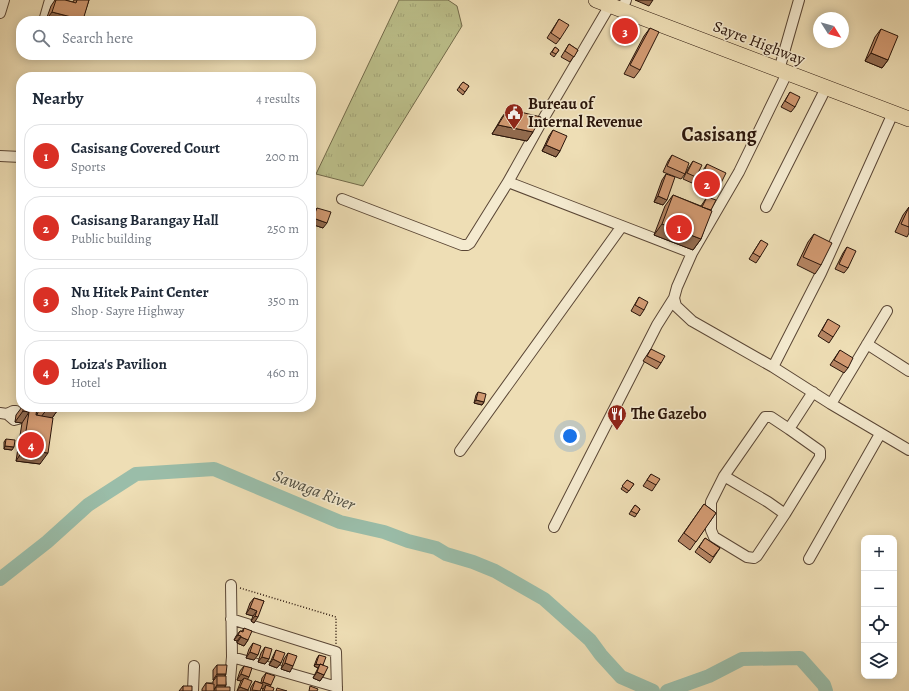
<!DOCTYPE html>
<meta charset="utf-8">
<style>
:root{--surface:#fff;--page:#f6f6f7;--text:#1f2937;--muted:#747a83;--line:#e0e1e3;--accent:#d93025}
body{margin:0;font-family:Alegreya,serif;background:var(--page);color:var(--text)}
.controls{position:absolute;right:12px;bottom:12px;display:grid;overflow:hidden;border-radius:8px;box-shadow:0 2px 10px #0003}
.controls button{width:36px;height:36px;display:grid;place-items:center;padding:0;border:0;border-bottom:1px solid var(--line);background:var(--surface);color:var(--text);font:20px sans-serif}
.compass{position:absolute;left:813px;top:12px;width:36px;height:36px;border-radius:50%;background:var(--surface);box-shadow:0 2px 10px #0003;rotate:127deg}
.you{position:absolute;left:570px;top:436px;width:14px;height:14px;margin:-10px;border:3px solid #fff;border-radius:50%;background:#1a73e8;box-shadow:0 0 0 6px #1a73e833}
.badge{display:grid;place-items:center;width:26px;height:26px;border-radius:50%;background:var(--accent);color:#fff;font-size:13px;font-weight:700}
.pin{position:absolute;translate:-50% -50%;border:2px solid #fff;box-shadow:0 1px 4px #0006}
.list{margin:0;padding:0;list-style:none}
h2{display:flex;justify-content:space-between;align-items:center;height:52px;margin:0;padding:0 16px;font-size:17px}
h2 small{font-size:13px;font-weight:400;color:var(--muted)}
.list li{display:grid;grid-template-columns:26px 1fr auto;gap:12px;align-items:center;box-sizing:border-box;height:64px;margin:0 8px 8px;padding:0 8px;border:1px solid var(--line);border-radius:16px}
.list b{display:block;font-size:15px;white-space:nowrap}
.list p{margin:0;font-size:13px;white-space:nowrap;color:var(--muted)}
.list em{font-size:13px;font-style:normal;color:var(--muted)}
.icon{flex:none;width:22px;height:22px;fill:none;stroke:currentColor;stroke-width:2;stroke-linecap:round;stroke-linejoin:round}
.map{position:relative;flex:none;width:909px;height:691px;overflow:hidden}
.search{position:absolute;background:var(--surface);box-shadow:0 2px 10px #0003;left:16px;top:16px;width:300px;height:44px;display:flex;align-items:center;gap:10px;box-sizing:border-box;padding:0 14px;border-radius:16px;color:var(--muted);font-size:15px}
.panel{position:absolute;background:var(--surface);box-shadow:0 2px 10px #0003;left:16px;top:72px;width:300px;height:340px;border-radius:16px}
.map>svg:first-child{display:block}
</style>
<div class="map">
<svg width="909" height="691" viewBox="0 0 909 691">
<defs>
<pattern id="grass-tufts" width="24" height="20" patternUnits="userSpaceOnUse"><rect width="24" height="20" fill="#bcc08b"/><path d="M3 7l-1-3M5 7V3M7 7l1-3M15 17l-1-3M17 17v-4M19 17l1-3" fill="none" stroke="#a2a477"/></pattern>
</defs>
<rect width="100%" height="100%" fill="#eedeb5"/>
<filter id="stains"><feTurbulence type="fractalNoise" baseFrequency=".005" numOctaves="4"/><feColorMatrix values="0 0 0 0 .2 0 0 0 0 .09 0 0 0 0 .02 0 0 0 .5 -.17"/></filter>
<radialGradient id="worn" r=".72"><stop offset=".6" stop-color="#630" stop-opacity="0"/><stop offset="1" stop-color="#630" stop-opacity=".3"/></radialGradient>
<!-- grass -->
<path fill="url(#grass-tufts)" stroke="#726a4a" d="M399 0H448L457 6 462 26 363 186 316 174Z"/>
<g fill="none" stroke-linecap="round" stroke-linejoin="round">
<!-- river -->
<path stroke="#9abda9" stroke-width="14" d="M0 579 47 542 88 505 136 474 214 469 340 522 384 532 408 541 436 548 446 554 473 562 495 571 544 599 590 640 601 655 621 677 653 691
M667 691 709 676 742 659 800 658 824 685 826 691"/>
<defs>
<path id="minor" d="M610 5 542 121 508 182 692 253
M622 10 626 0
M0 13 4 0
M44 21 50 0
M779 70 799 0
M787 73 739 172 692 253 677 287 674 298 676 306 692 321 773 367 831 404 909 450
M0 156 21 157
M342 199 462 245H467L470 243 508 182
M766 207 826 88
M867 344 909 371
M773 367 821 273 893 113
M831 404 887 311
M0 413 7 414 13 411H16L19 414 18 419 14 420 7 414
M789 429 771 417H765L724 476 711 502V530L714 537 747 557 754 558 757 556 785 514 820 457V451L789 429 813 392
M460 451 622 226
M724 476 768 502 785 514
M554 527 657 325 674 298
M809 559 880 434
M231 619 336 652 337 691
M232 657 337 687
M193 691 194 666
M229 691 232 657 231 585"/>
<path id="highway" d="M596 0 909 119"/>
</defs>
<!-- minor casing -->
<use href="#minor" stroke="#5a4635" stroke-width="12"/>
<!-- highway casing -->
<use href="#highway" stroke="#29140a" stroke-width="16"/>
<!-- path -->
<path stroke="#29140a" stroke-width="1.5" stroke-dasharray="1 2" stroke-linecap="butt" d="M240 588 336 617V644"/>
<!-- minor -->
<use href="#minor" stroke="#f4eacf" stroke-width="10"/>
<!-- highway -->
<use href="#highway" stroke="#eedeb5" stroke-width="15"/>
</g>
<!-- wall -->
<path fill="#b58462" stroke="#29140a" d="M55 0H65L73 2 74 0H89L82 21H50L46 20 51 6Z
M559 19 560 39 556 44 547 38Z
M650 28 640 70 634 78 624 74 644 36Z
M881 29 888 60 882 68 865 61 875 37Z
M569 44 578 50 570 62 561 57Z
M555 47 559 50 554 57 550 54Z
M463 82 469 86 463 95 457 90Z
M790 92 795 107 791 112 781 107Z
M508 109 533 132 527 141 492 134 502 117Z
M553 130 560 151 556 157 542 151 549 136Z
M672 155 685 174 681 179 663 172 668 161Z
M693 161 696 177 692 183 683 179 689 167Z
M707 164 721 183 713 194 695 185 700 175Z
M666 174 663 205 654 202 662 180Z
M673 195 701 206 707 197 711 210 701 239 693 250 654 235 665 206Z
M909 207V233L907 237 895 232 903 215Z
M317 208 323 228 311 224V219L313 213Z
M814 234 821 265 815 274 797 265 808 242Z
M761 240 760 257 756 263 749 259Z
M847 247 848 268 844 273 835 269 843 253Z
M639 297 644 310 640 316 631 311Z
M828 319 833 337 829 343 818 336Z
M651 349 661 363 657 369 643 361Z
M840 350 848 368 844 373 830 365Z
M478 392 484 402 482 405 474 403 476 395Z
M22 407H37L36 415H37L39 409 40 407H58L57 411 52 418 40 464 16 461 22 423 15 422 16 415Z
M6 439 12 450 4 449V442Z
M651 474 656 485 652 491 643 486Z
M627 480 634 484 627 493 621 489Z
M704 504 716 513 690 550 678 541Z
M635 505 640 509 635 517 629 514Z
M705 538 720 548 710 563 695 552Z
M254 598 264 601 254 623 251 621 253 616 246 614 250 603Z
M244 628 248 640 244 646 237 643V641L234 640 236 636 240 631H242Z
M253 643 254 660 246 658 249 649Z
M265 647 269 659 265 664 258 662 261 653Z
M276 650 281 663 277 668 269 665 273 656Z
M288 653 290 672 281 669 284 659Z
M319 655 323 665 324 675 320 681 313 678 318 668 314 666 317 658Z
M217 665 226 674 225 676 226 685 225 687 230 691H202V689L206 683H213V681L214 680H213V670Z
M244 666 247 679 248 691H237L241 681 237 680 240 671Z
M266 673 270 687 273 691H262L263 689 261 688 260 691H250L251 687 255 681 261 683 262 678Z
M183 686 192 691H179Z"/>
<!-- shaded-wall -->
<path fill="#936c50" stroke="#29140a" d="M635 0H653L649 6Z
M52 12 83 20 50 21 46 20Z
M871 53 888 60 882 68 865 61Z
M498 125 533 132 527 141 492 134Z
M546 145 560 151 556 157 542 151Z
M658 196 667 200 663 205 654 202Z
M313 218 327 223 323 228 311 224V222Z
M662 224 701 239 693 250 654 235Z
M476 400 484 402 482 405 474 403Z
M47 409 57 411 46 427 35 425Z
M23 411 29 412 22 423 15 422Z
M5 446 14 447 12 450 4 449Z
M23 450 48 453 40 464 16 461Z
M250 608 257 611 253 616 246 614Z
M255 616 258 617 254 623 251 621Z
M238 635 241 636 237 641 234 640Z
M241 637 248 640 244 646 237 643Z
M250 652 258 655 254 660 246 658Z
M262 657 269 659 265 664 258 662Z
M273 659 281 663 277 668 269 665Z
M285 663 293 666 290 672 281 669Z
M316 664 320 665 318 668 314 666Z
M317 672 324 675 320 681 313 678Z
M217 674H226L222 680 217 676 214 680H213Z
M241 674 249 677 245 683 244 678 241 681 237 680Z
M263 682 271 685 268 690 266 685 263 689 259 687Z
M217 685H226L222 691 216 687 213 691Z
M240 687 248 690V691H237Z"/>
<!-- building -->
<path fill="#d29a72" stroke="#29140a" d="M56 0H65L76 3 77 0H89L83 20 52 12Z
M559 19 569 25 560 39 551 33Z
M650 28 659 32 640 70 630 65Z
M881 29 898 36 888 60 871 53Z
M569 44 578 50 574 57 565 51Z
M555 47 559 50 556 54 552 52Z
M463 82 469 86 465 92 459 87Z
M790 92 800 97 795 107 785 101Z
M508 109 541 117 533 132 498 125Z
M553 130 567 136 560 151 546 145Z
M672 155 689 163 685 174 667 166Z
M693 161 702 165 696 177 687 173Z
M707 164 726 173 721 183 703 174Z
M666 174 675 177 667 200 658 196Z
M673 195 712 211 701 239 662 224Z
M707 197 716 200 711 210 702 207Z
M909 207V227L901 224Z
M317 208 331 212 327 223 313 218Z
M814 234 832 243 821 265 803 257Z
M761 240 768 244 760 257 753 253Z
M847 247 856 251 848 268 839 264Z
M639 297 648 302 644 310 635 305Z
M828 319 840 326 833 337 822 330Z
M651 349 665 356 661 363 647 356Z
M840 350 853 358 848 368 834 360Z
M478 392 486 394 484 402 476 400Z
M23 407H37L36 415 53 418 48 453 23 450 29 412 23 411Z
M47 407H58L57 411 47 409Z
M6 439 15 440 14 447 5 446Z
M651 474 660 479 656 485 647 480Z
M627 480 634 484 629 491 622 486Z
M704 504 716 513 696 542 684 533Z
M635 505 640 509 637 514 631 511Z
M705 538 720 548 713 557 699 547Z
M254 598 264 601 258 617 255 616 257 611 250 608Z
M244 628 252 631 248 640 241 637V636L238 635 240 631 243 632Z
M253 643 261 646 258 655 250 652Z
M265 647 272 649 269 659 262 657Z
M276 650 285 653 281 663 273 659Z
M288 653 297 656 293 666 285 663Z
M319 655 326 657 323 665 320 664V665L316 664Z
M320 664 328 667 324 675 317 672Z
M217 665H227L226 674H217Z
M244 666 252 668 249 677 241 674Z
M266 673 275 676 271 685 263 682Z
M217 676H226V685H217Z
M244 678 252 681 248 690 240 687Z
M255 681 263 684 260 691 252 690Z
M206 683 214 684V691H206Z
M266 685 274 688 273 691H264Z
M183 686H192V691H183Z
M310 686 318 689 317 691H309Z
M216 687H230V691H216Z
M277 688 287 691H276Z"/>
<!-- icons -->
<defs>
<symbol id="civic-pin" viewBox="-11 -11 22 30"><path d="M0 17L-7.5 6A9.5 9.5 0 1 1 7.5 6Z" fill="#8f2418" stroke="#f4eacf"/><path d="M-.6-6.5H3V-4.5H.6V-3L4-1V1h2V6H-6V1h2V-1L-.6-3ZM-1.2 2.5V6h2.4V2.5Z" fill="#fff"/></symbol>
<symbol id="restaurant-pin" viewBox="-11 -11 22 30"><path d="M0 17L-7.5 6A9.5 9.5 0 1 1 7.5 6Z" fill="#8f2418" stroke="#f4eacf"/><path d="M-5-6h1v4h1v-4h1v4h1v-4h1v5L-1.5 .5V6h-2V.5L-5-1ZM5-6V6H3V1.5H1.5Q1.5-4 5-6Z" fill="#fff"/></symbol>
</defs>
<g fill-rule="evenodd">
<use href="#civic-pin" x="503" y="102" width="22" height="30"/>
<use href="#restaurant-pin" x="606" y="403" width="22" height="30"/>
</g>
<g text-anchor="middle" dominant-baseline="central" stroke-width="3" stroke-linejoin="round" paint-order="stroke">
<!-- street labels -->
<g font-size="16" fill="#29140a" stroke="#f4eacf">
<text transform="translate(759 43) rotate(21)">Sayre Highway</text>
</g>
<!-- poi labels -->
<g font-size="16" font-weight="bold" fill="#29140a" stroke="#f4eacf" text-anchor="start">
<text x="528" y="104">Bureau of<tspan x="528" dy="18">Internal Revenue</tspan></text>
<text x="631" y="414">The Gazebo</text>
</g>
<!-- water labels -->
<g font-size="17" font-style="italic" fill="#514f42" stroke="#f4eacf">
<text transform="translate(314 490) rotate(21)">Sawaga River</text>
</g>
<!-- district labels -->
<g font-size="20" font-weight="bold" fill="#29140a" stroke="#f4eacf">
<text x="719" y="134">Casisang</text>
</g>
</g>
<rect width="100%" height="100%" filter="url(#stains)"/>
<rect width="100%" height="100%" fill="url(#worn)"/>
</svg>
<div class="controls">
<button>+</button>
<button>−</button>
<button><svg class="icon" aria-label="locate" viewBox="0 0 24 24"><circle cx="12" cy="12" r="6"/><path d="M12 2v4M12 18v4M2 12h4M18 12h4"/></svg></button>
<button><svg class="icon" aria-label="layers" viewBox="0 0 24 24"><path d="M12 4l9 5-9 5-9-5zM3 14l9 5 9-5"/></svg></button>
</div>
<svg class="compass" viewBox="-18 -18 36 36"><path d="M0-13l5 13h-10z" fill="#e53935"/><path d="M0 13l5-13h-10z" fill="#747a83"/></svg>
<div class="you"></div>
<div class="pin badge" style="left:679px;top:228px">1</div>
<div class="pin badge" style="left:707px;top:184px">2</div>
<div class="pin badge" style="left:625px;top:31px">3</div>
<div class="pin badge" style="left:31px;top:445px">4</div>
<div class="search"><svg class="icon" aria-label="search" viewBox="0 0 24 24"><circle cx="10" cy="10" r="6"/><path d="M15 15l6 6"/></svg>Search here</div>
<section class="panel">
<h2>Nearby<small>4 results</small></h2>
<ul class="list">
<li><span class="badge">1</span><div><b>Casisang Covered Court</b><p>Sports</p></div><em>200 m</em></li>
<li><span class="badge">2</span><div><b>Casisang Barangay Hall</b><p>Public building</p></div><em>250 m</em></li>
<li><span class="badge">3</span><div><b>Nu Hitek Paint Center</b><p>Shop · Sayre Highway</p></div><em>350 m</em></li>
<li><span class="badge">4</span><div><b>Loiza's Pavilion</b><p>Hotel</p></div><em>460 m</em></li>
</ul>
</section>
</div>
